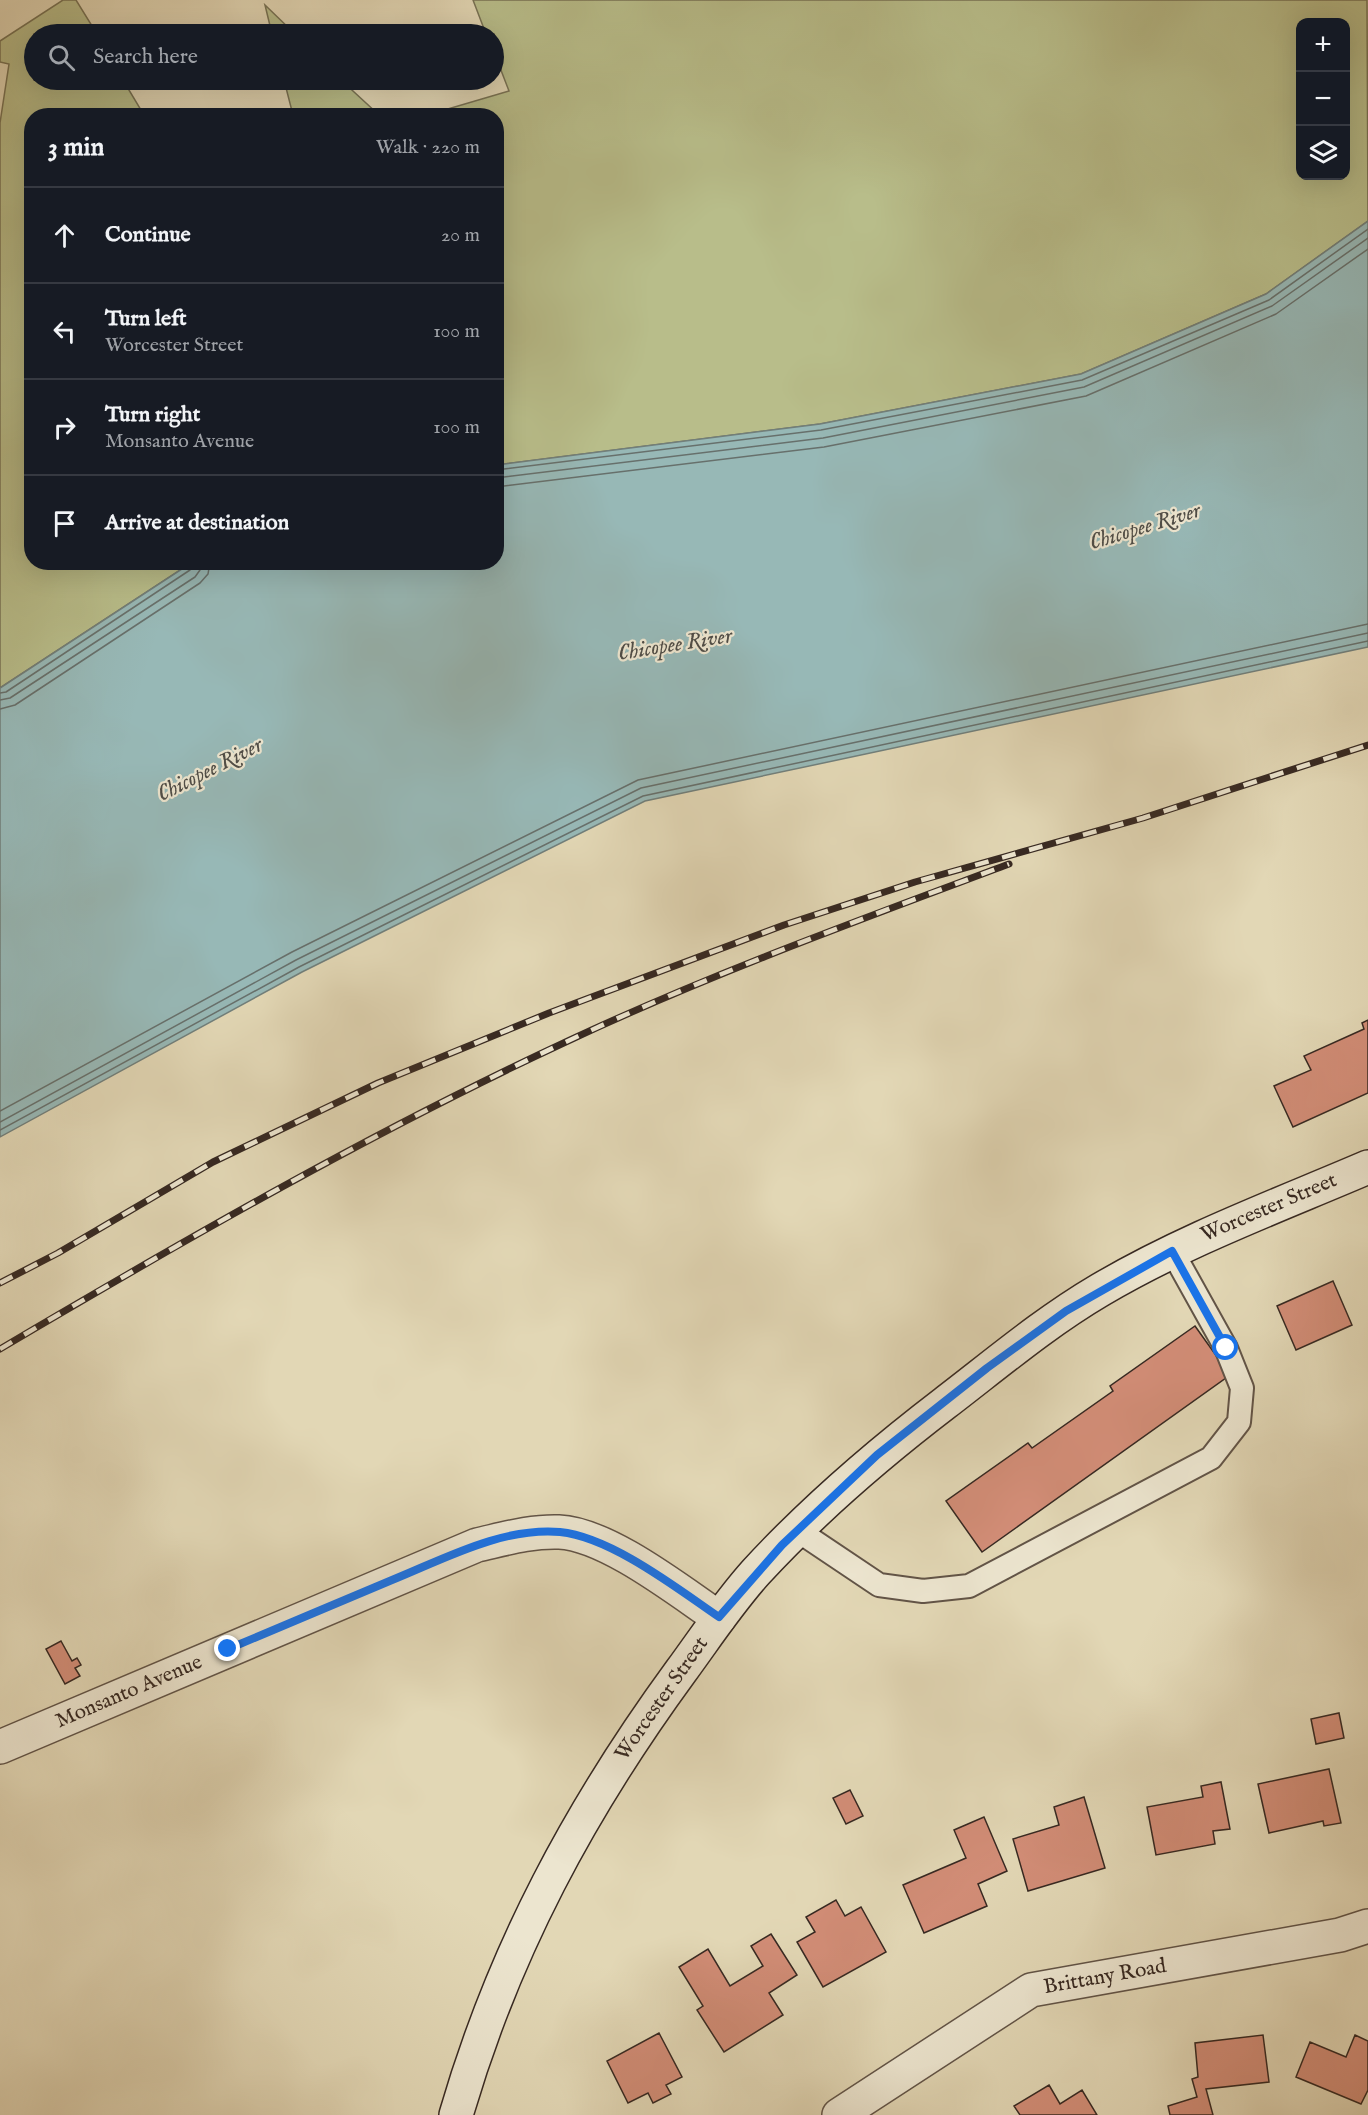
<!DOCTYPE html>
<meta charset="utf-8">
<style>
:root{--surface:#171b24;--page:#242831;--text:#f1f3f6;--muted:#9ea1a6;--line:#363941}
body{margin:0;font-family:"IM FELL English",serif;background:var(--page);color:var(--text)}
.controls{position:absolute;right:18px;top:18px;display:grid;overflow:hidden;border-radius:12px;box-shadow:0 6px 24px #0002}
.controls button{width:54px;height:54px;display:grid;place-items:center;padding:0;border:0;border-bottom:2px solid var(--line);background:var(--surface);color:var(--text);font:30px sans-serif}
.stop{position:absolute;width:18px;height:18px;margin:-14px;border:4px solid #1a73e8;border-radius:50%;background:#fff}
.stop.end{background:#1a73e8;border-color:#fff;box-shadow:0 2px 6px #0008}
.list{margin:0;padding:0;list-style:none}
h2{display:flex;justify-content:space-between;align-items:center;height:78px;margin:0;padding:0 24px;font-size:26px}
h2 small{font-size:20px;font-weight:400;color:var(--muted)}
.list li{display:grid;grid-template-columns:39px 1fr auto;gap:18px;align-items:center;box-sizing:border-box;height:96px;padding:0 24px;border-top:2px solid var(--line)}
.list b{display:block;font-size:22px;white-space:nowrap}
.list p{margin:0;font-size:20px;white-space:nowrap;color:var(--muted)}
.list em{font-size:20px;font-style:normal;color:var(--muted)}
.icon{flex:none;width:33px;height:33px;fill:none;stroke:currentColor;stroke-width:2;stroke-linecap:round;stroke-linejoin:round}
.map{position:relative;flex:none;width:1368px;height:2115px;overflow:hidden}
.search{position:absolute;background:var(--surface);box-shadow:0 6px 24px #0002;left:24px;top:24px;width:480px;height:66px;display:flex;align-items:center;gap:15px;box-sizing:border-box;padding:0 21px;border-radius:33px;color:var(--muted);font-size:22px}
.panel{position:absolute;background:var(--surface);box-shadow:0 6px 24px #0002;left:24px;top:108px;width:480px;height:462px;border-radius:24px}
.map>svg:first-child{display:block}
</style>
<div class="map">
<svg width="1368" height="2115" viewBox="0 0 1368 2115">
<rect width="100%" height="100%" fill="#e2d7b5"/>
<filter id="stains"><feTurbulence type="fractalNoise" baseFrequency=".00333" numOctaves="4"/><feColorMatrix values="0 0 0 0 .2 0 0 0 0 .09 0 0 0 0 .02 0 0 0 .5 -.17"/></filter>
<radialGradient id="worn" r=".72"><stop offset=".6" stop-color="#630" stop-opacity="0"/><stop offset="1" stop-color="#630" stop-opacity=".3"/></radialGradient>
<!-- green -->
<path fill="#b8bd8a" stroke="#787356" stroke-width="1.5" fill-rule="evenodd" d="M63 0H76L97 34H34V80H123L144 115 32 116V562L191 563 0 688V123L9 64 0 62V41Z
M473 0H1367L1368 221 1266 294 1081 374 820 424 497 465 496 116H424L509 91 494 52V34H486ZM1300 22H1346V176H1300Z
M265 5 295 34H272Z
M284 80H341L379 115H293Z"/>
<!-- water -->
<path fill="#97b8b6" stroke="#717f7b" stroke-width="1.5" d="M1368 221V647L645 801 302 972 0 1137V688L191 563 496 562 497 465 820 424 1081 374 1266 294Z"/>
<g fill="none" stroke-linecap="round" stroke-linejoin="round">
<!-- shore -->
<path stroke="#67706c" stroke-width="1.5" d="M496 470 821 430 1082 380 1269 300 1368 229
M496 478 823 438 1084 387 1272 306 1368 238
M496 487 824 447 1086 396 1276 314 1368 249
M0 693 6 692 190 570 194 562
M0 700 10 698 195 577 200 570 201 562
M0 709 15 705 200 583 208 574 210 562
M0 1111 292 952 638 780 1368 624
M0 1122 296 960 641 788 1368 633
M0 1130 299 967 643 796 1368 641"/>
</g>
<!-- building -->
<path fill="#d28d77" stroke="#372922" stroke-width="1.5" d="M1368 1020V1093L1293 1127 1274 1086 1311 1070 1304 1056 1364 1029 1362 1023Z
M1333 1281 1352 1325 1296 1350 1277 1306Z
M1195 1326 1230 1375 982 1552 946 1501 1028 1443 1032 1448 1113 1391 1110 1386Z
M61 1641 72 1661 77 1658 81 1665 75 1668 80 1676 65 1684 46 1649Z
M1339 1713 1344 1738 1316 1744 1311 1719Z
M1329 1769 1341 1823 1324 1826 1323 1821 1269 1833 1258 1784Z
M1221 1782 1230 1829 1213 1831 1215 1844 1156 1855 1147 1807 1203 1797 1201 1786Z
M850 1790 863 1816 846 1824 833 1798Z
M1084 1797 1105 1868 1028 1891 1013 1839 1059 1825 1054 1807Z
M984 1817 1007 1871 978 1884 987 1906 924 1933 903 1885 966 1858 954 1830Z
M836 1900 845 1916 861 1907 886 1952 823 1987 797 1942 815 1932 806 1917Z
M771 1934 797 1975 769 1993 783 2015 724 2052 697 2010 703 2006 679 1967 708 1949 730 1986 763 1966 751 1946Z
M659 2033 682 2077 666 2085 671 2094 653 2103 648 2093 628 2103 607 2061Z
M1263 2035 1269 2082 1206 2089 1213 2115H1170L1168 2106 1197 2097 1192 2079 1198 2077 1195 2043Z
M1355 2035 1368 2041V2090L1361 2104 1296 2077 1310 2042 1346 2057Z
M1049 2085 1060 2104 1082 2090 1097 2115H1020L1014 2106Z"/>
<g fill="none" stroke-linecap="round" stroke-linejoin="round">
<defs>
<path id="lane" d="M797 1530 879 1585 923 1591 969 1586 1211 1458 1239 1422 1242 1388 1226 1348 1172 1251"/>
<path id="street" d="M0 1747 477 1545C504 1539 531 1531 559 1532 607 1534 679 1591 719 1618
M839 2115 1031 1990 1340 1935 1368 1926"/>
<path id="secondary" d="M456 2115C504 1950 580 1809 681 1671 706 1637 728 1603 756 1572 814 1509 877 1455 945 1403 996 1364 1044 1323 1100 1290 1185 1240 1277 1206 1368 1167"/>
</defs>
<!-- lane casing -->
<use href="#lane" stroke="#625447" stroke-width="26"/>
<!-- street casing -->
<use href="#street" stroke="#625447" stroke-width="36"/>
<!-- secondary casing -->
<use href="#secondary" stroke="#372922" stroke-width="36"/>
<!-- lane -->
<use href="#lane" stroke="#ece5cf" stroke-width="22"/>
<!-- street -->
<use href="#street" stroke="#ece5cf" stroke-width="33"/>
<!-- secondary -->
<use href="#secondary" stroke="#ece5cf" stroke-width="33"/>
<defs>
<path id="rail" d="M0 1283 58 1253 213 1162 378 1083 549 1013 784 925 915 882 1143 818 1368 745
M0 1349C186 1239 374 1131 570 1040 713 973 862 919 1009 864"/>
</defs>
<!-- rail casing -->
<use href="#rail" stroke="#372922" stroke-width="7"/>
<!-- rail -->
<use href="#rail" stroke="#ece5cf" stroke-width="4.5" stroke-dasharray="14" stroke-linecap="butt"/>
</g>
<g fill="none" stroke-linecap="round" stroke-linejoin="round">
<!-- route -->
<path stroke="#1a73e8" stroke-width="8" d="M228 1649C283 1626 337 1603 392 1580 444 1559 502 1527 560 1532 611 1537 678 1589 719 1617L782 1545 877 1455 987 1368 1066 1311 1172 1251 1226 1348"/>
</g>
<g text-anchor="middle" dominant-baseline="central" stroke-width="4.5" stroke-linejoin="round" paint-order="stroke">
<!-- street labels -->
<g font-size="21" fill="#372922" stroke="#ece5cf">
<text transform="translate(1269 1208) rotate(-23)">Worcester Street</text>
<text transform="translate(129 1692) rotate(-23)">Monsanto Avenue</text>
<text transform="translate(662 1699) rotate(-55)">Worcester Street</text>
<text transform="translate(1105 1977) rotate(-10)">Brittany Road</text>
</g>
<!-- water labels -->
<g font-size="22" font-style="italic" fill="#4f4d47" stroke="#ece5cf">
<text transform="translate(1145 527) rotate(-17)">Chicopee River</text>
<text transform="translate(675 645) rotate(-9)">Chicopee River</text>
<text transform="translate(210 770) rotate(-27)">Chicopee River</text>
</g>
</g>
<rect width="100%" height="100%" filter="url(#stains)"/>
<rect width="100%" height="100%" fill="url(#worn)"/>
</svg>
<div class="controls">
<button>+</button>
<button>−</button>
<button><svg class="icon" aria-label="layers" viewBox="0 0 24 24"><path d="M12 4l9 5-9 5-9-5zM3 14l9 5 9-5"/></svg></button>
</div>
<div class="stop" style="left:1226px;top:1348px"></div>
<div class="stop end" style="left:228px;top:1649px"></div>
<div class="search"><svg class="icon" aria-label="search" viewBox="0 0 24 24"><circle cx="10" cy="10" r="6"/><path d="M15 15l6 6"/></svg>Search here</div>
<section class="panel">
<h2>3 min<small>Walk · 220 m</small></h2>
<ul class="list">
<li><svg class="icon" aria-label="ahead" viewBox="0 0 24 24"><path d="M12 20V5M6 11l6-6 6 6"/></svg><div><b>Continue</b></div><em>20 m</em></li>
<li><svg class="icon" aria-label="left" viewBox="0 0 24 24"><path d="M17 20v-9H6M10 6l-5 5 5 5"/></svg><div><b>Turn left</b><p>Worcester Street</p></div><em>100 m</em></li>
<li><svg class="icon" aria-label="right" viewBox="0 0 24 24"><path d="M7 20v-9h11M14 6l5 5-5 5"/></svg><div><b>Turn right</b><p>Monsanto Avenue</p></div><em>100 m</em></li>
<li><svg class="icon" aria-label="arrive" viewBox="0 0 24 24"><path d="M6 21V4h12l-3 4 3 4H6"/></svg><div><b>Arrive at destination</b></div></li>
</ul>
</section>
</div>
